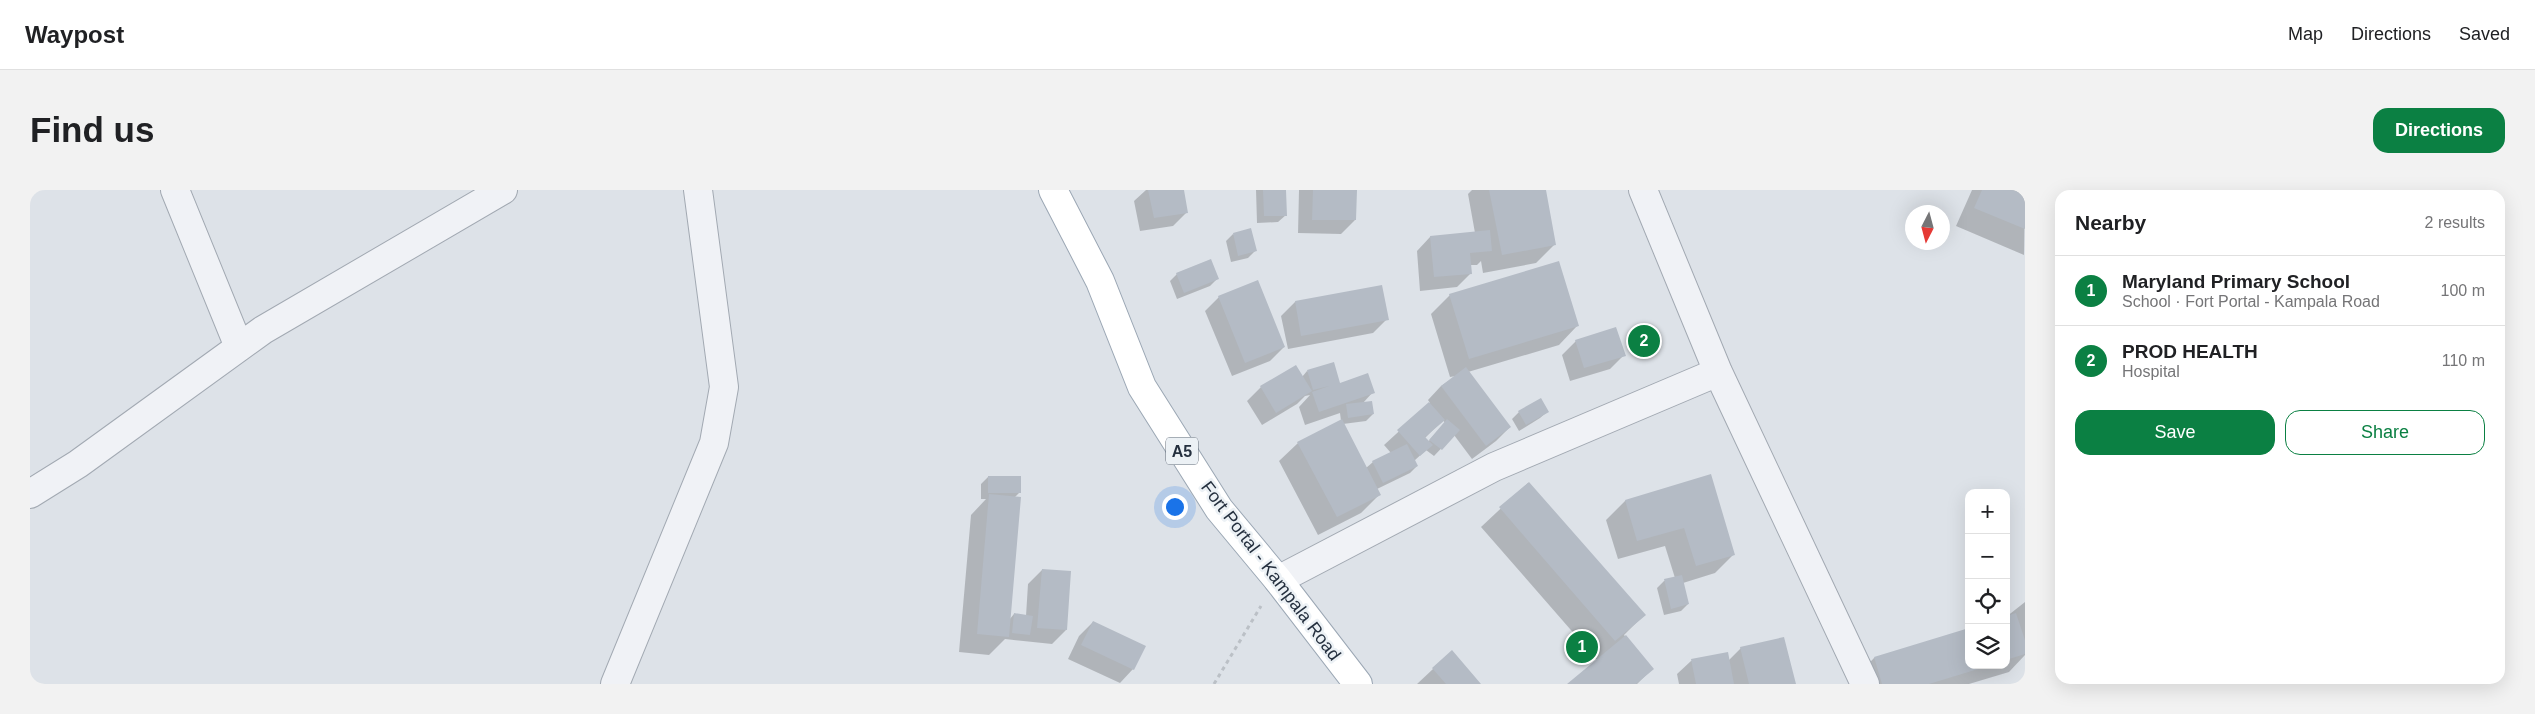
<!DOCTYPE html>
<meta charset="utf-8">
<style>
:root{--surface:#fff;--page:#f2f2f2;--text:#202124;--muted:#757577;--line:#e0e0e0;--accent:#0b8043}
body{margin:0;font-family:Helvetica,sans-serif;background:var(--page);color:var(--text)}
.controls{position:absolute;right:15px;bottom:15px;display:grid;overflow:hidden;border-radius:10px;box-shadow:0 5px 20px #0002}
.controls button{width:45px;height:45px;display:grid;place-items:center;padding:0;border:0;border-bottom:1px solid var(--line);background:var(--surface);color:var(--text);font:25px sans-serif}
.compass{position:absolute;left:1875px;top:15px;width:45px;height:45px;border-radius:50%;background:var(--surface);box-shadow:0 5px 20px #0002;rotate:186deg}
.you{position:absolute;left:1144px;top:316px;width:18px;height:18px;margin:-12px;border:4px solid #fff;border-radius:50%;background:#1a73e8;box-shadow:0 0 0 8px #1a73e833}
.badge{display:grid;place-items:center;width:32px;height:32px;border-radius:50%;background:var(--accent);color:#fff;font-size:16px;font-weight:700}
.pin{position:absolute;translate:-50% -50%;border:2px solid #fff;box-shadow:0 1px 5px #0006}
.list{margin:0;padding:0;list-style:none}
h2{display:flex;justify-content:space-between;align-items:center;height:65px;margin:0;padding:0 20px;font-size:21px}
h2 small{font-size:16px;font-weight:400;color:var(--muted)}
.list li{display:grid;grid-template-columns:32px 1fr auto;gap:15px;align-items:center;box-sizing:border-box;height:70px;padding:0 20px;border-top:1px solid var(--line)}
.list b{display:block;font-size:19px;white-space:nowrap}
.list p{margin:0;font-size:16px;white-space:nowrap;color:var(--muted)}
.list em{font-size:16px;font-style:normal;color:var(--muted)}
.actions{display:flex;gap:10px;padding:15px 20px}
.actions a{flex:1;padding:11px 0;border:1px solid var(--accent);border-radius:15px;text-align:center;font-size:18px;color:var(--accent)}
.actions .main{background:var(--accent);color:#fff}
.icon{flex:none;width:28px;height:28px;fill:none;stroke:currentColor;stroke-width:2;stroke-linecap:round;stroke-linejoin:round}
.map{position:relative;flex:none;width:1995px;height:494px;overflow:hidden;border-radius:15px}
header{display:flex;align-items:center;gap:30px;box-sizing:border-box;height:70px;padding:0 25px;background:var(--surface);border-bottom:1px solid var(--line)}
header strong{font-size:24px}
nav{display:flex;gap:28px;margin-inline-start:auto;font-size:18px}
.intro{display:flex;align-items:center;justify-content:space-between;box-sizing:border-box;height:120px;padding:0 30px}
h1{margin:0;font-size:35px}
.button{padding:12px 22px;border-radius:15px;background:var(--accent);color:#fff;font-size:18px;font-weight:700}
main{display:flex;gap:30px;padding:0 30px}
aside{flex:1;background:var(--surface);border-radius:15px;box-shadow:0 5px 20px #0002}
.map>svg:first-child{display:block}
</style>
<header>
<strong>Waypost</strong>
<nav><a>Map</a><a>Directions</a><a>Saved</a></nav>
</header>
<div class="intro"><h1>Find us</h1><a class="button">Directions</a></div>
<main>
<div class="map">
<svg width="1995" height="494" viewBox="0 0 1995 494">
<rect width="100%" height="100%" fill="#dde2e8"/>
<!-- shadow -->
<path fill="#0003" fill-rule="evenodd" d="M1116 0H1153L1157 22 1143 36 1110 41 1104 11Z
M1226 0H1255L1256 25 1248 32 1227 33Z
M1269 0H1326L1325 30 1311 44 1268 43Z
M1442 0H1515L1525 54 1506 73 1453 83 1451 71 1447 75H1440L1441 83 1427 97 1390 101 1387 61 1400 47 1445 43 1438 4Z
M1942 0H1995L1994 65 1926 36Z
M1203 44 1225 61 1218 68 1201 72 1196 51Z
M1147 84 1187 89 1180 96 1147 109 1140 91Z
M1420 105 1547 136 1529 155 1438 182 1480 237 1466 251 1442 269 1424 245 1404 266 1396 260 1384 271 1387 276 1380 283 1347 299 1349 305 1331 323 1288 345 1249 271 1268 253 1311 231 1310 223 1275 235 1269 217 1280 205 1275 206 1267 214 1232 235 1217 211 1231 197 1272 187 1277 181 1305 195 1343 202 1333 213 1343 224 1336 231 1313 234 1336 278 1343 272 1361 263 1354 255 1400 213 1398 210 1411 196 1426 186 1420 187 1401 124ZM1413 230 1415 233 1398 252 1395 248Z
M1189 107 1254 157 1240 171 1202 186 1175 121Z
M1265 112 1357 129 1343 143 1258 159 1251 126Z
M1546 151 1594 165 1580 179 1540 191 1532 165Z
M1518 221 1510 228 1489 241 1482 229 1489 222Z
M1680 286 1704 364 1685 383 1653 393 1658 414 1651 421 1634 425 1627 398 1634 391 1645 388 1635 356 1588 369 1576 330 1595 311Z
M958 287 990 302 984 308 979 430 984 424 996 426 998 394 1012 380 1036 440 1022 454 975 449 959 465 929 462 941 325 956 309H951V294Z
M1498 293 1614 425 1594 445 1622 479 1607 494H1539L1567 470 1451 337Z
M1995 412V465L1979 482 1939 494H1828L1826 487 1844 468 1939 475H1976V427Z
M1063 432 1103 479 1090 493 1038 469 1049 446Z
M1753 449 1764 494H1649L1647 484 1661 471 1697 463 1698 471 1711 458Z
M1422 462 1450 494H1387L1403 479Z"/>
<!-- building -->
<path fill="#b4bbc5" d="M1118 0H1154L1158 23 1124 28Z
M1233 0H1256L1257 26H1234Z
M1283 0H1327L1326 30H1282Z
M1459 0H1516L1526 55 1472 65Z
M1952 0H1995V39L1944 18Z
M1221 38 1227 61 1208 66 1203 43Z
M1460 40 1462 61 1440 63 1442 84 1404 87 1400 46Z
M1181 69 1189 89 1154 103 1146 83Z
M1529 71 1549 136 1439 169 1419 104Z
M1228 90 1255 157 1215 173 1188 106Z
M1352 95 1359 130 1271 146 1265 111Z
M1586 137 1596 166 1554 178 1545 150Z
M1304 172 1310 193 1338 183 1345 203 1289 222 1282 202 1299 196 1283 200 1277 180Z
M1266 175 1282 201 1246 223 1230 196Z
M1436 177 1481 237 1456 256 1411 196Z
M1511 208 1519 222 1496 235 1488 221Z
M1342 211 1344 224 1318 228 1316 214Z
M1399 212 1415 230 1395 247 1403 255 1390 266 1367 240Z
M1312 229 1351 305 1307 327 1267 252Z
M1417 229 1430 240 1412 260 1399 250Z
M1377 254 1388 276 1353 293 1342 271Z
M1681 284 1705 365 1666 376 1654 338 1607 351 1595 310Z
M958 286H991V303H958Z
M1499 292 1616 425 1585 451 1469 317Z
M959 304 991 307 979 447 947 444Z
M1012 379 1041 381 1037 440 1007 438Z
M1652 385 1659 414 1641 419 1634 389Z
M984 423 1003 426 1000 445 982 443Z
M1986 423 1995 450V464L1976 470V426Z
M1063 431 1116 456 1104 480 1051 455Z
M1939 438V475L1958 476 1899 494H1852L1844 467Z
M1596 445 1624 479 1606 494H1537Z
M1754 447 1766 494H1719L1710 457Z
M1422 460 1451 494H1416L1402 478Z
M1698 462 1704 494H1666L1661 469Z"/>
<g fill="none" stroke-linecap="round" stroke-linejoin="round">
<defs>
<path id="minor" d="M145 0 209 157
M1613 0 1688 182 1835 494
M0 304 48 274 233 140 473 0
M1248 390 1464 277 1688 182
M585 494 684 253 694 197 668 0"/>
<path id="major" d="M1023 0 1070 91 1112 197 1189 319 1248 390 1328 494"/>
</defs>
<!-- minor casing -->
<use href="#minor" stroke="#a2a9b2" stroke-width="30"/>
<!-- major casing -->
<use href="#major" stroke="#9ba7b4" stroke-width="30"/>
<!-- path -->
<path stroke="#bbc0c6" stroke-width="3" stroke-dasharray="4 4" stroke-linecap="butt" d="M1184 494 1231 416"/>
<!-- minor -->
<use href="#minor" stroke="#f0f2f6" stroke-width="28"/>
<!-- major -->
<use href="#major" stroke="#fff" stroke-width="28"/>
</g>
<g text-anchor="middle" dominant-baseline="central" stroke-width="5" stroke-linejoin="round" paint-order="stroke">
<!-- shield labels -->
<rect fill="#ecf1f5" stroke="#616a76" stroke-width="1" x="1136" y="247.5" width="32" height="27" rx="4"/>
<g font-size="16" font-weight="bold" fill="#25303f">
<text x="1152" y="261">A5</text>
</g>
<!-- street labels -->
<g font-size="18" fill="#25303f" stroke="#ecf1f5">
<text transform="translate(1241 381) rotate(53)">Fort Portal - Kampala Road</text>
</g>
</g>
</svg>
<div class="controls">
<button>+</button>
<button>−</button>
<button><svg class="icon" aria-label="locate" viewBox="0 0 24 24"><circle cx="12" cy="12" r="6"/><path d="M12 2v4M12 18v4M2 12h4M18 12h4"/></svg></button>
<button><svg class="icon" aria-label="layers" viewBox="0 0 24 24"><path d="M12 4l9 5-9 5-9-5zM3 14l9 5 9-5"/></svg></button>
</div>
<svg class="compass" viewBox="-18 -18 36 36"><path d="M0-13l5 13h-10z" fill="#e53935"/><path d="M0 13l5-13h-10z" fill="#757577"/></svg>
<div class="you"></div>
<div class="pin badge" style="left:1552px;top:457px">1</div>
<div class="pin badge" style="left:1614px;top:151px">2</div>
</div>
<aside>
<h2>Nearby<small>2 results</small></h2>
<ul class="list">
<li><span class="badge">1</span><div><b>Maryland Primary School</b><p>School · Fort Portal - Kampala Road</p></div><em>100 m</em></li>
<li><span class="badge">2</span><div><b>PROD HEALTH</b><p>Hospital</p></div><em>110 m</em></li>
</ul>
<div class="actions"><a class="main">Save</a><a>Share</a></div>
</aside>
</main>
